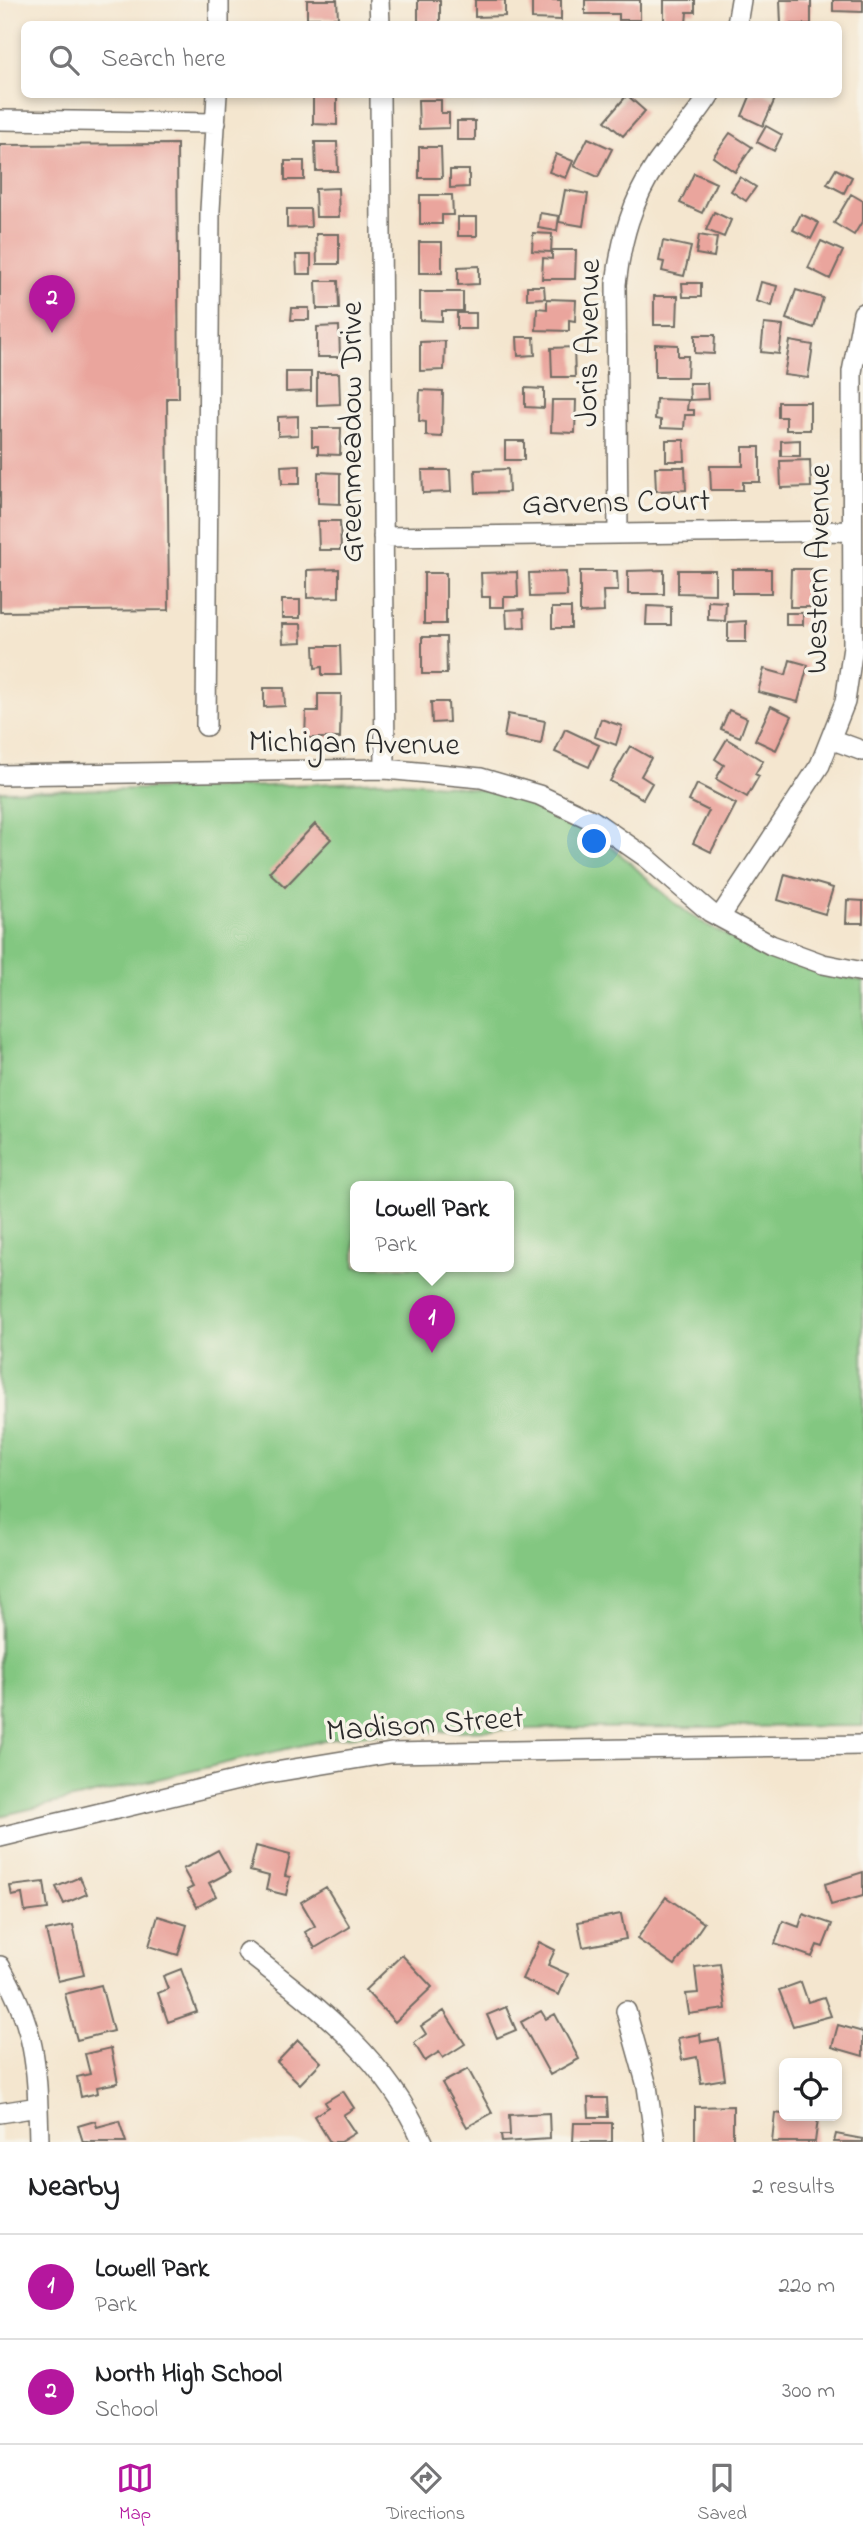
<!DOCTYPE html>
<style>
:root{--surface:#fff;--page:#f6f6f6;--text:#202124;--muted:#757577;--line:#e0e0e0;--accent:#b5179e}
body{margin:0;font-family:"Indie Flower",sans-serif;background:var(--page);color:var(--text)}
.controls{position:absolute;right:21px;bottom:21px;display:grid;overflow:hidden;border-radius:10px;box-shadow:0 4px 10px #0003}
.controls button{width:63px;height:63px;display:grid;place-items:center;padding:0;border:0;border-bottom:2px solid var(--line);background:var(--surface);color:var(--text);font:35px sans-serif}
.you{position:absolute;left:595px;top:842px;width:24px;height:24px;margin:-18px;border:5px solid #fff;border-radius:50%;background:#1a73e8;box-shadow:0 0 0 10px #1a73e833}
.badge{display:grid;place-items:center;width:46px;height:46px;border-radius:50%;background:var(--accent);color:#fff;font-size:23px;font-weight:700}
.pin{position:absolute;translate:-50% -58px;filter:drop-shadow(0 2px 4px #0008)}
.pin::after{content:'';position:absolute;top:37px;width:24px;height:21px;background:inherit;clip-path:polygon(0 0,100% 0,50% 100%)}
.popup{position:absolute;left:350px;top:1181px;width:164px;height:91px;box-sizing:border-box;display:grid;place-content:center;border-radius:10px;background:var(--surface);filter:drop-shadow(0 2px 5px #0005);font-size:23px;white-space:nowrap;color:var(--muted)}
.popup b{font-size:26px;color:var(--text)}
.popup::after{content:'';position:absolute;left:50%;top:100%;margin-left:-14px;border:14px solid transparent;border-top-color:var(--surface)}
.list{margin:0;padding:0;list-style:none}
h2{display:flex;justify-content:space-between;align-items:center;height:91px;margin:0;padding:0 28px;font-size:30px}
h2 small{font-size:23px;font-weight:400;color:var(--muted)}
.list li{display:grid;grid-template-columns:46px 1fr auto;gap:21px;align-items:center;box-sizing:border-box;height:105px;padding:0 28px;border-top:2px solid var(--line)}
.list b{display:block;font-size:26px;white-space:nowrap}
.list p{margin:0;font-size:23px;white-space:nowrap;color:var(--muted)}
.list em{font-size:23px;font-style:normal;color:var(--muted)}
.icon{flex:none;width:38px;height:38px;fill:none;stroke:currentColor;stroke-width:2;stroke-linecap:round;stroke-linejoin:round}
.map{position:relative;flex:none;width:863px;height:2142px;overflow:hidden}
.search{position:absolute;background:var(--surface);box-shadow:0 4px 10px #0003;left:21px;right:21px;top:21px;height:77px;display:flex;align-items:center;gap:18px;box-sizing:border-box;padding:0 24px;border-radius:10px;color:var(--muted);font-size:26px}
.sheet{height:301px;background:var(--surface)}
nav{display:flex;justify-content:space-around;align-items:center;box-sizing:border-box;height:98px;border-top:2px solid var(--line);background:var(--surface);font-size:19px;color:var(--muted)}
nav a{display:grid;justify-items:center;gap:4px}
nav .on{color:var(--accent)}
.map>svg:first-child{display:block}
</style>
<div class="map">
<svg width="863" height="2142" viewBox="0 0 863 2142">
<rect width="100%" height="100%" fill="#f7f3e8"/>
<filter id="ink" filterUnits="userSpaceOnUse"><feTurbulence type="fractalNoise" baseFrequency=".0143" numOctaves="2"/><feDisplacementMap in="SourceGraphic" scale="14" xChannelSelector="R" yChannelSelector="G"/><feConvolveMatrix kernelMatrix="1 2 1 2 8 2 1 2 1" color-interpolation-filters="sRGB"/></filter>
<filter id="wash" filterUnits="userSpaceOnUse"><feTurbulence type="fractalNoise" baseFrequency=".00686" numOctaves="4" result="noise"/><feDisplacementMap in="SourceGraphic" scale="28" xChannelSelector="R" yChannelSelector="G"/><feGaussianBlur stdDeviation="1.57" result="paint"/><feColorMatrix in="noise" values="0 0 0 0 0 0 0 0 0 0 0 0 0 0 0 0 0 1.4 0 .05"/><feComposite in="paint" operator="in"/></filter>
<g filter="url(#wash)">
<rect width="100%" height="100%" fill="#f4e6cf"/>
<!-- green -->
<path fill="#83c781" stroke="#577956" stroke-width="2" fill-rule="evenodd" d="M385 781C459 784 519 790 584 828 623 850 650 886 687 912 739 948 801 968 863 981V1726L564 1728 389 1733 333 1738 0 1816V791L214 788ZM355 1187H509V1267H355Z"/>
<g id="blocks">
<!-- building -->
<path fill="#eaa59d" d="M307 0H337L338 18H307Z
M418 0H440V23L418 24Z
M475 0H505V16L475 17Z
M532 0H561V20L532 19Z
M585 0H640V20H619V14H585Z
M664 0H695V12H687L686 24H664Z
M780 0H811V24H781Z
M833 0H863V12L833 11Z
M313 94H337V125L313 124Z
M751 94H765L775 99 763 126 742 116Z
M627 95 645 111 623 136 605 121Z
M418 100H441V113H449V128L419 129Z
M457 121H475V140H457Z
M766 126 782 135 774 151 757 142Z
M730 133 752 147 735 172 713 157Z
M588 138 612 149 598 177 574 166Z
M315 142H337L338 171H316Z
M177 144 179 398H167L169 610 0 612V145Z
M419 147H441L442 178H419Z
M556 154 573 161 566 178 549 172Z
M285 161H304V180H285Z
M836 169 852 177 844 193 827 184Z
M450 170H469V187L450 188Z
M694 173 716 183 702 213 680 203Z
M740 177 756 187 746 201 731 191Z
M338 188 339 217H316L315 189Z
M565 190 588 194 583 226 559 222Z
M851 194 863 201V220L854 235 834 223Z
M420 195H452L453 215H442V224H420Z
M287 209H310L311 227 287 228Z
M714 212 731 220 724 237 706 230Z
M540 213 559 216 557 231 538 228Z
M801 214 819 223 811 239 793 230Z
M458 217H477V236H458Z
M533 233 552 234 551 252 532 251Z
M316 234H339V264H317Z
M699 235 717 238 714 257 696 254Z
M663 241 691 247 684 276 662 271 664 262 659 261Z
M821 241 843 251 830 279 808 268Z
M419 242H442V273H419Z
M552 250H576L575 279H542L543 258 552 259Z
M296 255H311V274H297Z
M479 266V284L458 285V267Z
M316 281H338L339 309H317Z
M761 282 777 286 772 306 756 301Z
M682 283H701V297H683Z
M527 286H544L545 298 527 299Z
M796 290 823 298 814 328 786 319Z
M420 292H463V311H442V321L420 320Z
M654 296H678L677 325H654Z
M547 299 576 300 575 321 569 320V331L536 330 537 308 547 309Z
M292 308H309V320H291Z
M457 313H476V329H457Z
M764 324 783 326 779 354 761 352Z
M339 326 340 357H317V327Z
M695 335H715L714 354 695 353Z
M517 337H534L535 355 518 356Z
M445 341 444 370 420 371V342Z
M790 341 813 345 808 378 784 375Z
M655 344 678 345V356H688L687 377H655Z
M574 347 575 377H552L551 348Z
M286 372H311V391L286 392Z
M317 373H339L340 404 317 405Z
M689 383H707L708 399 690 400Z
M525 388 544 389V408L525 407Z
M420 390 443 391 442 437 426 436V422L419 421Z
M656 399 688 400 687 410H694V415H685L684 429 661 428V420L655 419Z
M552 400H576L575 433 551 432Z
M778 402H810V430H786V417H778Z
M298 416V435L278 436V417Z
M312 428H341L340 455 318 454V446H312Z
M666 440H684L685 461H666Z
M800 440V456H781V441Z
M505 441H524V460H505Z
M743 447H760V482H743V490H711L710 466H743Z
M810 460 811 487 781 488 780 461Z
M300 465V484H282L281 466Z
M655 467H685L686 490 656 491Z
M508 469 509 492 476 493 475 470Z
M422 470H450L451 492 423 493Z
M318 472 340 473V504L318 503Z
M318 521H340L341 550H319Z
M339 569V597L307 598V570Z
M732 569H771V593H732Z
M791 569H812L811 607H790Z
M664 570V594H628V571Z
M678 570H715V594L678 593Z
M580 571H617L618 591H603L604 612 580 613Z
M517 572 518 597H504V607H490V597H482L481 573Z
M566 572 567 596 530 597 529 573Z
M424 573H446V624H424Z
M282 600H300V618H282Z
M708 601 726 602 725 621 708 620Z
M647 606 671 607V625H646Z
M552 608H571V628H552Z
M524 609 525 627 507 628 506 610Z
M786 613H803V625H786Z
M746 621V642H728V622Z
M282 624H301L302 642 283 643Z
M422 637H446L447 674H422Z
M314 646H340L341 675H322V667L315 668Z
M790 660 808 665 798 702 758 692 764 669 786 675Z
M264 688H284L285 706 264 707Z
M318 694H341L340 738H305L306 711H318Z
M431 702H448L449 722 432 723Z
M771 706 792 716 776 750 755 740Z
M729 710 747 718 740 737 721 729Z
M508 714 545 721 541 744 504 737Z
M601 719 622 726 616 745 595 737Z
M565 729 599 745 589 767 555 752Z
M727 739 763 761 755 774 759 776 747 797 716 779 724 765 715 759Z
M630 746 651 758 641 776 652 783 643 799 610 781Z
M697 784 736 804 711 852 693 843 709 811 689 801Z
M315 824 331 839 285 887 269 872Z
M785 874 833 888 825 914 778 900Z
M847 900 863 901V923H846Z
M256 1846 290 1855 285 1876 290 1877 286 1895 266 1890 269 1876 250 1871Z
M218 1850 230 1872 209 1883 216 1896 197 1907 187 1890 193 1887 183 1869Z
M863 1872V1896L831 1905 825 1884Z
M80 1877 87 1894 64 1904 56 1887Z
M44 1882 48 1909 25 1912 22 1894 12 1896 10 1886Z
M326 1887 350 1927 315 1948 305 1932 315 1926 301 1902Z
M666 1897 704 1923 675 1965 637 1939Z
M621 1914 626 1939 583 1947 578 1922Z
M803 1914 832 1924 823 1947 817 1945 812 1957 775 1944 783 1921 799 1927Z
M158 1916 187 1925 178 1955 149 1946Z
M73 1925 84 1975 58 1981 46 1931Z
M539 1942 555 1950 548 1965 568 1974 559 1995 522 1979Z
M402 1955 432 1987 395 2022 365 1990Z
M720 1964 726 2009 689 2014 686 1994 698 1993 695 1967Z
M181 1969 197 2012 168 2022 158 1993 168 1989 163 1976Z
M801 1982 808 2002 824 1997 831 2016 793 2026 779 1990Z
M101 1985 113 2031 77 2040 65 1994Z
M506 2007 516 2030 497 2038 487 2015Z
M444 2011 465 2044 443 2058 439 2052 425 2061 414 2043 426 2034 421 2026Z
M541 2011 546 2019 555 2014 579 2059 550 2075 521 2022Z
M838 2025 863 2032V2056L832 2047Z
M700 2034 701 2042 719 2039 725 2079 701 2083 697 2057 682 2060 678 2038Z
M298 2040 321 2062 300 2084 277 2062Z
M111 2048 118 2083 97 2087 98 2093 81 2097 77 2077 90 2074 85 2054Z
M468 2069 492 2113 467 2127 442 2083Z
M343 2091 354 2108 343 2115 355 2133 340 2142H330L314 2116 328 2107 325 2102Z
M588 2098H607L608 2117H589Z
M733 2106V2142H695V2107Z
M549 2113 550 2139 502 2142 501 2135H510L509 2115Z
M775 2113 818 2119 815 2142H772Z
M95 2121 97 2127 119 2121 126 2142H83L78 2126Z
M574 2123H612V2142H573Z
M836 2134 863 2139V2142H834Z"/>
</g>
</g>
<g filter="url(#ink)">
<use href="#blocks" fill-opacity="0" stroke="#716c64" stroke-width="2"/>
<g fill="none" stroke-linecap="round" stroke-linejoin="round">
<defs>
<path id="minor" d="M379 0 380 24
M219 24V0
M737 24 741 0
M380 94 385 769
M0 120 216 123
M618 534 616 284C621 240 632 200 657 163 674 139 695 119 710 94
M383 537 851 531
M206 726 210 210 217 94
M833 740 863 751
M0 775 385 769 481 778 539 795 592 820 647 858 710 912 771 945 823 964 863 972
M720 917 820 765 845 702 853 647 852 372 863 313
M0 1837 263 1774 391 1753 863 1745
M247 1952C319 2008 384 2056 423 2142
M0 1966C38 2031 37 2070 39 2142
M626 2011 647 2086 655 2142
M0 2113 38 2107"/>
</defs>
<!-- minor casing -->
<use href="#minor" stroke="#716c64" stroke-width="22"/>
<!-- minor -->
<use href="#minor" stroke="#fff" stroke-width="19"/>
</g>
</g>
<g text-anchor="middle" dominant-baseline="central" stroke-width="7" stroke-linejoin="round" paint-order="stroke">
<!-- street labels -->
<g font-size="32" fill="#2b2b2b" stroke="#f7f3e8">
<text transform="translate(590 343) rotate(-89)">Joris Avenue</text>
<text transform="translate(353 432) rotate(-90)">Greenmeadow Drive</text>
<text transform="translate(616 504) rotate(-1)">Garvens Court</text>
<text transform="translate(820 569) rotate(-89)">Western Avenue</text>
<text transform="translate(354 745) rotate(1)">Michigan Avenue</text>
<text transform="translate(425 1726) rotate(-4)">Madison Street</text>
</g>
</g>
</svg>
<div class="controls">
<button><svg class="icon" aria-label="locate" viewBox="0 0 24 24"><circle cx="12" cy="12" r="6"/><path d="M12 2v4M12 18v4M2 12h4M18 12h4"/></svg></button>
</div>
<div class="you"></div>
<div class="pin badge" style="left:432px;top:1353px">1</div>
<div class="popup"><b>Lowell Park</b>Park</div>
<div class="pin badge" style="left:52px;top:333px">2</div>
<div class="search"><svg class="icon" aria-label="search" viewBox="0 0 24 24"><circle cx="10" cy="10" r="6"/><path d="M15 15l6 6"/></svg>Search here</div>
</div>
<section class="sheet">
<h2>Nearby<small>2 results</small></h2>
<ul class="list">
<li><span class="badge">1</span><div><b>Lowell Park</b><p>Park</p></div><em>220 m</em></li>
<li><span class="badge">2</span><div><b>North High School</b><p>School</p></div><em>300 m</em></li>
</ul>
</section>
<nav>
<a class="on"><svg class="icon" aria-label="map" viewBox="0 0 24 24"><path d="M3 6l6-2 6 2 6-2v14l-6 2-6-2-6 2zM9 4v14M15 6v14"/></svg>Map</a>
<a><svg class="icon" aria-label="directions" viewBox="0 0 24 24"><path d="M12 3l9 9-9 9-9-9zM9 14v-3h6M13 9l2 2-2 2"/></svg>Directions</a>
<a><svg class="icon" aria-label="saved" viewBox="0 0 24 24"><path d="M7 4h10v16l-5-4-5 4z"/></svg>Saved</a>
</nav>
